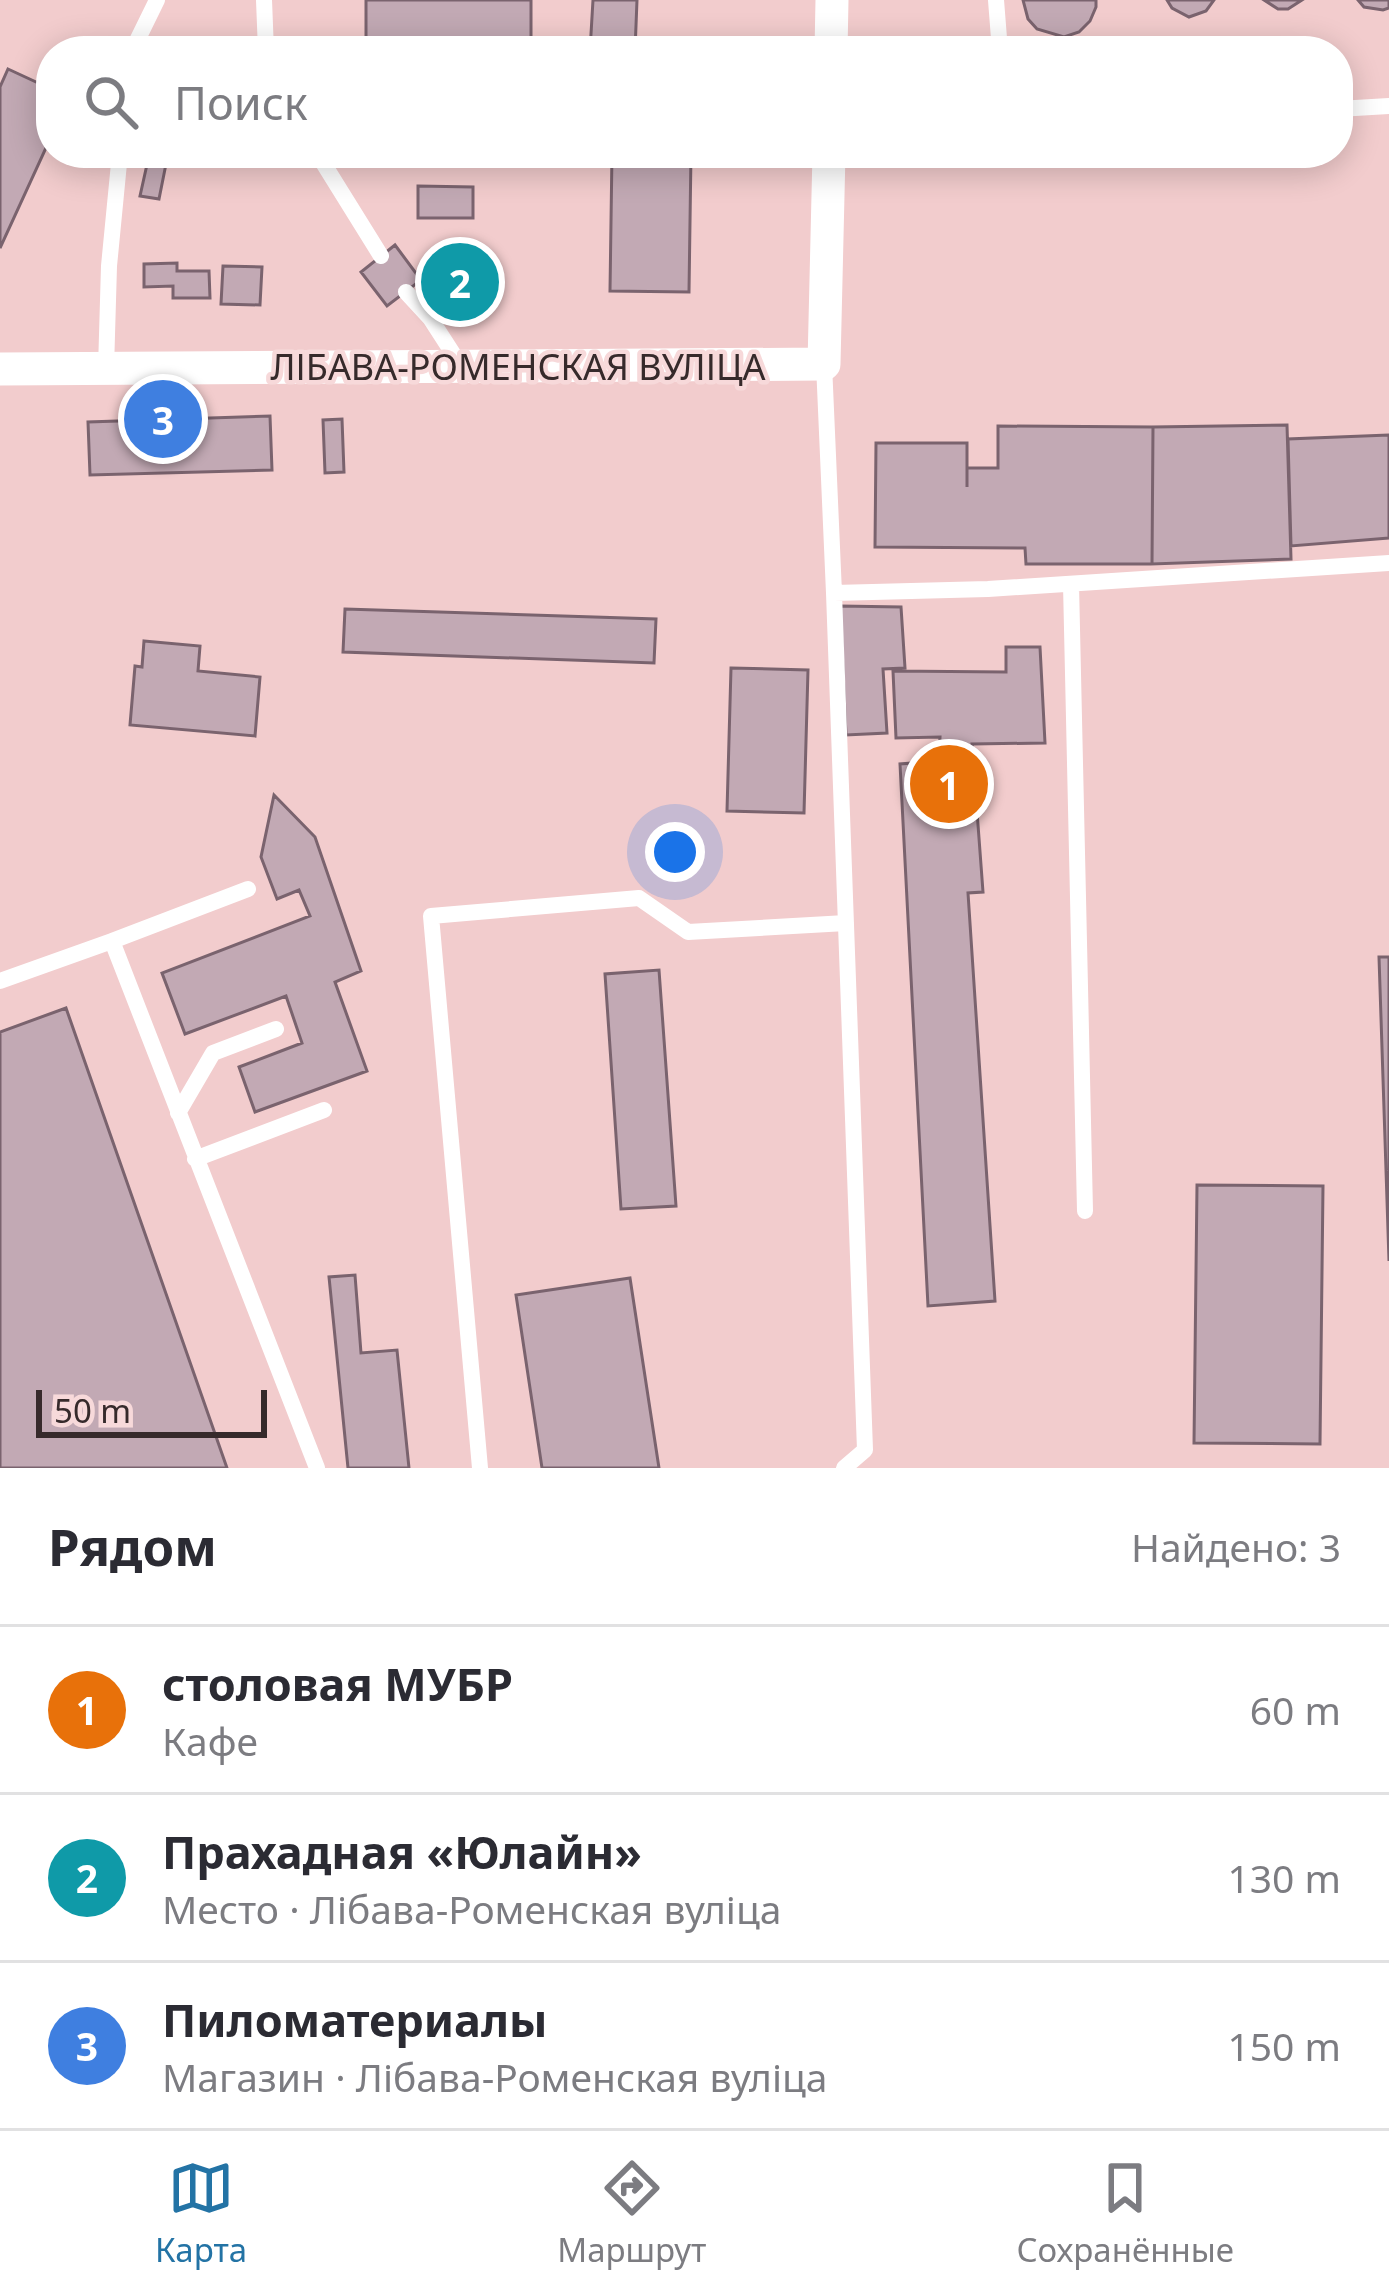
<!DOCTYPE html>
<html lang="ru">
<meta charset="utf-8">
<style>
:root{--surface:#fff;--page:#f2f2f3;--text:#2b2b33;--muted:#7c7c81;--line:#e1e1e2;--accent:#2373a5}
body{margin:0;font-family:"Noto Sans",sans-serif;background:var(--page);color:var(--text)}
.scale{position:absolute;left:36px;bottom:30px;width:231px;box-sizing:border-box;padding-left:12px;border:6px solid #362a2b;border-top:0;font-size:33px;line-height:42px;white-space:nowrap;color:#362a2b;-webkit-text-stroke:9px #f7d9da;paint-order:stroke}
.you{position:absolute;left:675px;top:852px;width:42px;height:42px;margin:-30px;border:9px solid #fff;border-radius:50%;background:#1a73e8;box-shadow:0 0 0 18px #1a73e833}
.badge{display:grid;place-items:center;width:78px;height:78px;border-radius:50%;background:var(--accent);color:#fff;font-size:39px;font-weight:700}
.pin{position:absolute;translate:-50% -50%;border:6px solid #fff;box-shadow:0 3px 12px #0006}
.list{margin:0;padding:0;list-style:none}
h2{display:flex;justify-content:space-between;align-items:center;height:156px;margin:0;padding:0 48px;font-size:51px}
h2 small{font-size:39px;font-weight:400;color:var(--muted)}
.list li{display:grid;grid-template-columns:78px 1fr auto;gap:36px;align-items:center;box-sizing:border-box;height:168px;padding:0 48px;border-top:3px solid var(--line)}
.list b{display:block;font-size:45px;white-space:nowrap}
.list p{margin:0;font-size:39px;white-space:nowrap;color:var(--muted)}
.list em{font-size:39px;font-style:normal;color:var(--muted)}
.icon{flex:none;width:66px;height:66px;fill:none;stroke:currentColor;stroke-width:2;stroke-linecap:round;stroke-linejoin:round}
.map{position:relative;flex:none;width:1389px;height:1468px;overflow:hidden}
.search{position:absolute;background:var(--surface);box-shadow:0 6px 30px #0003;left:36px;right:36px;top:36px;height:132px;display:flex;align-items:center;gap:30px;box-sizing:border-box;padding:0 42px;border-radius:48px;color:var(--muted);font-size:45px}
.sheet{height:660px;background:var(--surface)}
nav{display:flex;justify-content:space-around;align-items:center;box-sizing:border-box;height:168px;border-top:3px solid var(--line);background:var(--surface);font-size:33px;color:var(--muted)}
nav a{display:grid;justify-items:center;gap:6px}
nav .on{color:var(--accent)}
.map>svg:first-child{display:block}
</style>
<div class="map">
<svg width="1389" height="1468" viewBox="0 0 1389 1468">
<rect width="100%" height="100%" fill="#f7d9da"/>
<!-- built -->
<path fill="#f2cccd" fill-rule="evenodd" d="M0 0H1389V1468H0ZM51 51H1338V153H51Z"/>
<!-- building -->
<path fill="#c2a9b4" stroke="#7a636e" stroke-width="3" d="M366 0H531V51H366Z
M593 0H637L635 51H590Z
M1023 0H1096V7L1090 21 1079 32 1064 37 1037 29 1028 19Z
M1167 0H1214L1206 11 1189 17 1172 8Z
M1264 0H1302L1288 9H1278Z
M1389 0V8L1383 10 1364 7 1358 0Z
M8 69 51 89V137L0 248V87Z
M612 153H691L689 292 610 291Z
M148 160 166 164 159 199 140 196Z
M418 186 473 187V218H418Z
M395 245 421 280 387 306 361 272Z
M177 263V271H209L210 298H173V286L144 287V264Z
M442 264 479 266 478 299 441 298Z
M223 266 262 267 260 305 221 304Z
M270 416 272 470 90 475 88 422Z
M342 419 344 472 325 473 323 420Z
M1287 425 1291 559 1152 564 1153 427Z
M998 426 1153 427 1152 564H1026L1025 548 875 547 876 443H967V487V468H998Z
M1389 435V538L1291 546 1288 439Z
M840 606 901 607 905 668 883 669 887 733 846 735Z
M345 609 656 619 654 663 343 652Z
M144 641 200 646 198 671 260 677 255 736 130 725 135 666 142 667Z
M1006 647H1040L1045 743 972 744 983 892 968 893 995 1301 928 1306 900 764 939 761 940 737 896 738 893 671 1006 672Z
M731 668 808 670 804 813 727 811Z
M274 795 315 837 361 971 335 982 367 1071 255 1112 239 1067 302 1043 286 996 185 1034 162 973 310 916 299 890 277 899 261 857Z
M1379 957H1389V1261Z
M659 970 676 1206 621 1209 605 974Z
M66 1008 227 1468H0V1032Z
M1197 1185 1323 1186 1320 1444 1194 1443Z
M355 1275 361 1353 397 1350 409 1468H348L329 1277Z
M630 1278 659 1468H542L516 1295Z"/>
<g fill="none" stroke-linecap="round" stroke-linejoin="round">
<!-- service -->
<path stroke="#fff" stroke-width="16" d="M264 0 266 51
M996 0 1000 51
M132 51 157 0
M1338 109 1389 106
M317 153 381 256
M406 292 430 318 461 366
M824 364 834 593 988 589 1389 563
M106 369 109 266 120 153
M1071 584 1085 1211
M834 593 865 1450 844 1468
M112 941 248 889
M0 981 112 941 317 1468
M178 1113 213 1053 276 1029
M195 1159 324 1110
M480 1468 431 916 639 898 688 932 846 923"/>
<!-- minor -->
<path stroke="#fff" stroke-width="33" d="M831 51 832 0
M0 369 824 364 829 153"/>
</g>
<g text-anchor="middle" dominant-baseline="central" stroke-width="9" stroke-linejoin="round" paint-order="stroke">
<!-- street labels -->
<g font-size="36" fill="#362a2b" stroke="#f7d9da">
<text x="518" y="366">ЛІБАВА-РОМЕНСКАЯ ВУЛІЦА</text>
</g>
</g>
</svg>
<div class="scale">50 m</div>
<div class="you"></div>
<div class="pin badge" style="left:949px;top:784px;background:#e8710a">1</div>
<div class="pin badge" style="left:460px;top:282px;background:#0f9aa8">2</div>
<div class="pin badge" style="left:163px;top:419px;background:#3f7fe0">3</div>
<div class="search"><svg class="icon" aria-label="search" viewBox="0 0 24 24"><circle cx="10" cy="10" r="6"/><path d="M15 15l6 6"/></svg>Поиск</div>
</div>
<section class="sheet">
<h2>Рядом<small>Найдено: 3</small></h2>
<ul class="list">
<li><span class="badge" style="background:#e8710a">1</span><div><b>столовая МУБР</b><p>Кафе</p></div><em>60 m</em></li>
<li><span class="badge" style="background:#0f9aa8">2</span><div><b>Прахадная «Юлайн»</b><p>Место · Лібава-Роменская вуліца</p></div><em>130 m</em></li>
<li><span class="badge" style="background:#3f7fe0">3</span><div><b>Пиломатериалы</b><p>Магазин · Лібава-Роменская вуліца</p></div><em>150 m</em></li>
</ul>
</section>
<nav>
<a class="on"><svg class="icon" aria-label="map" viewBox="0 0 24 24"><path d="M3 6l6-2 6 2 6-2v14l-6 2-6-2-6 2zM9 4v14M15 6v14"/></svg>Карта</a>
<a><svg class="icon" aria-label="directions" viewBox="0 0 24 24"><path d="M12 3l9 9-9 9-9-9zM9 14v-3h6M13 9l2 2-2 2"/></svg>Маршрут</a>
<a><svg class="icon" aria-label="saved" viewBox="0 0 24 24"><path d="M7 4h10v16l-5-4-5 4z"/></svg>Сохранённые</a>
</nav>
